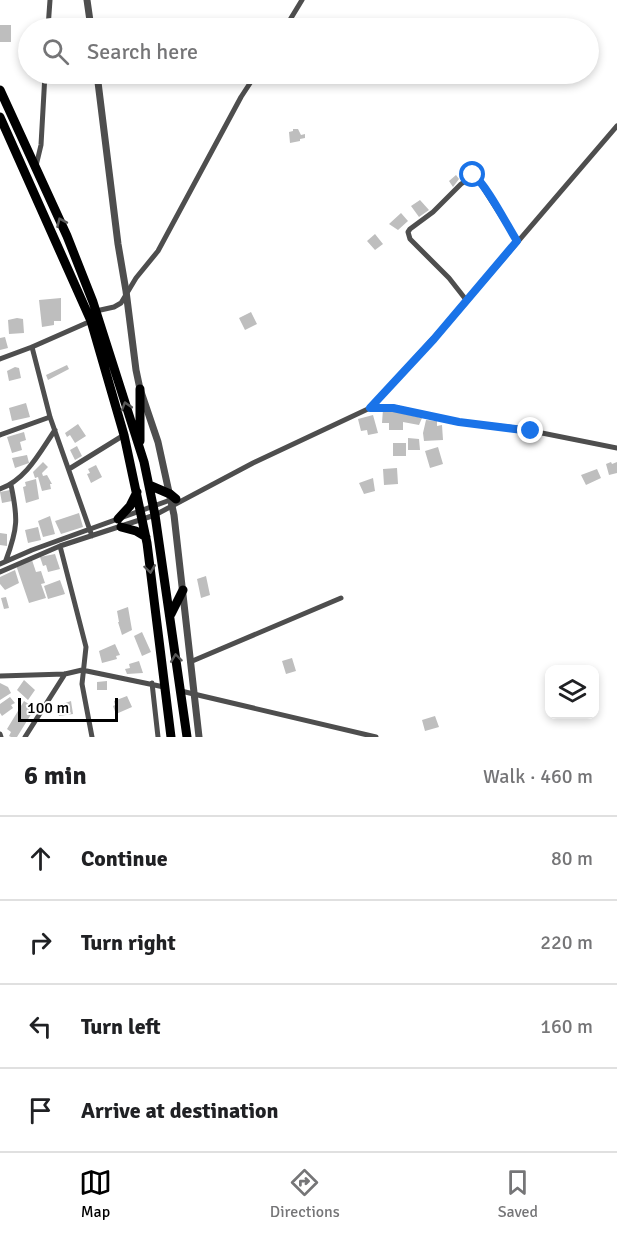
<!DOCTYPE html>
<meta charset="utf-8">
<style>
:root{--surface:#fff;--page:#f6f6f6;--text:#202124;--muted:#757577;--line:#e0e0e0;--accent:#000}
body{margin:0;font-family:Signika,sans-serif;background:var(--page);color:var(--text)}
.controls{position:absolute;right:18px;bottom:18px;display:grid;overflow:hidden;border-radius:12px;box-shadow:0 3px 9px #0003}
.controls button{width:54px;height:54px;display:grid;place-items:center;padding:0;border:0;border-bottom:2px solid var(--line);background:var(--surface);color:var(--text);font:30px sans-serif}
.scale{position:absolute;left:18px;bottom:15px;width:100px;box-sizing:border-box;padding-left:6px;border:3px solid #000;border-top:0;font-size:16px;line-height:21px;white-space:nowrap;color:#000;-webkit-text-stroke:4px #fff;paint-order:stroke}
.stop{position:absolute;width:18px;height:18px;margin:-14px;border:4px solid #1a73e8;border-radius:50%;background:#fff}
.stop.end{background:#1a73e8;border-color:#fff;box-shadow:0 2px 6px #0008}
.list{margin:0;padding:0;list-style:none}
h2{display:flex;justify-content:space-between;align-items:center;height:78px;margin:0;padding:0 24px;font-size:26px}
h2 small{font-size:20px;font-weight:400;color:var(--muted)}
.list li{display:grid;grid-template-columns:39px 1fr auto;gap:18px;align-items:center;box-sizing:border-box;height:84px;padding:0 24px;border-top:2px solid var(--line)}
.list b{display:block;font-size:22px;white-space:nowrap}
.list em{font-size:20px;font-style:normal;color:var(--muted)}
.icon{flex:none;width:33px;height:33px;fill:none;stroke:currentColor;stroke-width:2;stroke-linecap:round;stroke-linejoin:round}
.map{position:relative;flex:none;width:617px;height:737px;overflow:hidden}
.search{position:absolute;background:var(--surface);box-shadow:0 3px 9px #0003;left:18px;right:18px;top:18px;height:66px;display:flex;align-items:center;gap:15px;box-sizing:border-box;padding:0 21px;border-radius:33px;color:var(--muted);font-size:22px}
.sheet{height:414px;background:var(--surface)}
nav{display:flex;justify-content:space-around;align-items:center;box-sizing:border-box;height:84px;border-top:2px solid var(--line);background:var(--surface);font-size:16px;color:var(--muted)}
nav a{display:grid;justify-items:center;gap:3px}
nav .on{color:var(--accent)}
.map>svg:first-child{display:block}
</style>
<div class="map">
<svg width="617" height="737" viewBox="0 0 617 737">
<rect width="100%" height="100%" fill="#fff"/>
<!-- building -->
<path fill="#bebebe" d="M0 25H11V42H0Z
M24 56H28V69H24Z
M293 129H298L301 135 305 134V138L300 139V141L290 143 289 132 293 131Z
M456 175 459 179 453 187 449 181Z
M420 200 429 210 419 217 411 206Z
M401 213 408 221 398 230 389 224Z
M375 234 383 244 375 250 367 241Z
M61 298V321H54V325L42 327 39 300Z
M251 312 257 324 245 330 239 318Z
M17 318 23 319 24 333 9 334 8 320Z
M5 337 8 348 0 350V338Z
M67 365 69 369 48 380 46 375Z
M15 367 19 368 21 378 9 381 7 371Z
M26 403 30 417 12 421 9 408Z
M383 409 422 418 419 425 403 422V430H389V423H382Z
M373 415 378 433 368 435 367 430 361 431 358 419Z
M426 420 437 421V426L442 425 443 440 424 441 423 433Z
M78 424 86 436 75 443 70 435 67 437 65 433Z
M24 432 26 440 20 442 22 450 12 453 7 437Z
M408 438 419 439 420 450H408Z
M393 443H406V456H393Z
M77 446 82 456 75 460 70 450Z
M438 447 443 464 430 468 425 451Z
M27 455 29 463 15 468 12 458Z
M43 462 48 467 42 473 43 476 47 475 52 484H50L51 489 42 491 38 477 35 478 33 472Z
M611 462 612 464 617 462V473L609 475 606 464Z
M96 465 102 477 91 483 87 474 90 473 88 469Z
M397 468 398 484 384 485 383 469Z
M597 469 601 478 586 485 581 475Z
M373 478 375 491 364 494 359 483Z
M36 479 39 499 26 503 23 487 26 486 25 482Z
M10 490 12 501 2 503 0 492Z
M79 513 83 527 61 534 55 521Z
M50 516 55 534 43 537 38 521Z
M38 527 41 540 28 543 25 530Z
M0 533 7 534V546L0 545Z
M55 554 60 569 48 572 46 565 43 566 40 557Z
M32 560 36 572 41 571 45 583 41 584 46 598 29 603 16 565Z
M15 570 19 583 5 590 0 584V577Z
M206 576 210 595 201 598 197 579Z
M60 580 65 594 48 599 44 586Z
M6 597 9 608 4 609 1 598Z
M128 607 132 630 122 635 118 622H119L117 611Z
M142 632 151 652 142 656 134 636Z
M115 644 120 655 116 656 117 659 102 663 99 651Z
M292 658 296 671 286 674 282 661Z
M139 661 143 673 127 674 125 669 130 668 129 664Z
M24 680 35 690 28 700 17 690Z
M107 681V690H97V682Z
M0 683 8 687 11 693 0 700Z
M127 696 132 707 116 714 113 706 115 705 114 701Z
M10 697 15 703 11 705 13 708 2 716 0 713V704Z
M24 701 35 708 17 737H11L9 736 11 732 7 729Z
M71 701 73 714 59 716 57 706Z
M435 716 439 727 425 731 422 720Z"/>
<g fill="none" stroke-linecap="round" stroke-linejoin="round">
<!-- minor -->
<path stroke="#4e4e4e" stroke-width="5" d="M48 28 50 0
M285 28 302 0
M36 166 41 145 45 74
M467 301 449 278 410 239 408 232 410 229 433 212 461 184 475 175 517 241
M96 311 114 307 121 303 136 278 158 251 241 97 256 74
M32 347 50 417 92 536
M0 359 32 347 91 321
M370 408 467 301 617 126
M0 435 50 417
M69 469 124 435
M0 489C26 480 40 452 55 430
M60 546 86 647 82 684 92 737
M6 560C18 528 18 518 11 485
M0 564 32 550 173 499
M0 572 60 546 155 515 253 463 370 408 393 407 459 422 517 428 617 448
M190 662 341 598
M0 676 65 674 82 670 164 687
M152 683 158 737
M181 691 376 737
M0 734 1 737
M25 737 65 674"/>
<!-- tertiary -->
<path stroke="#4e4e4e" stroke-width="7" d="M87 0 91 28
M97 74 118 244 126 291 136 370 140 389 158 442 174 515 199 737"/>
<!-- trunk -->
<path stroke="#000" stroke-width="9" d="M0 90 67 236 93 302 144 462 155 515 187 737
M0 117 91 321 124 435 147 543 171 737
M140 441V389
M149 485 170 494 176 499
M118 519 130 506 137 492
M121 527 136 531 146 537
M171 614 183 590"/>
</g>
<!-- one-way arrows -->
<defs><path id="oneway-chevron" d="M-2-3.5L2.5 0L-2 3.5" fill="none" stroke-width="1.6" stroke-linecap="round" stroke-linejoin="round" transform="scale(1.5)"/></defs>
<g stroke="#595959">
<use href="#oneway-chevron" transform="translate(61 222) rotate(-114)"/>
<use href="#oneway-chevron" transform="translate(126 406) rotate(-107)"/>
<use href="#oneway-chevron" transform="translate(150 569) rotate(82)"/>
<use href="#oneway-chevron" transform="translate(176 658) rotate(-97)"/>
</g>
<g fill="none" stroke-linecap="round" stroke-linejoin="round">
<!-- route -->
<path stroke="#1a73e8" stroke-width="8" d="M473 175C485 182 508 227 517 241L434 339 370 408H393L459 422 531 431"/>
</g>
</svg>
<div class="controls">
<button><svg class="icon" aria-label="layers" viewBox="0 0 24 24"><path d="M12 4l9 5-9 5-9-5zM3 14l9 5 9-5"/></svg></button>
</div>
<div class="scale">100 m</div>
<div class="stop" style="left:473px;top:175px"></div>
<div class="stop end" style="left:531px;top:431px"></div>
<div class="search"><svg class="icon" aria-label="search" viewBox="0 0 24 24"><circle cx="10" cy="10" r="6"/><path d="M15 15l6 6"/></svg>Search here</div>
</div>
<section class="sheet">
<h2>6 min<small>Walk · 460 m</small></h2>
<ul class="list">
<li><svg class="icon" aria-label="ahead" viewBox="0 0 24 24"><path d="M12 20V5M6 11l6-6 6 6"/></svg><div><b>Continue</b></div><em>80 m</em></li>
<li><svg class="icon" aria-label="right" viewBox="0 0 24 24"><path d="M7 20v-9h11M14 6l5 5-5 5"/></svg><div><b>Turn right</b></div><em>220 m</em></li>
<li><svg class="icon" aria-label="left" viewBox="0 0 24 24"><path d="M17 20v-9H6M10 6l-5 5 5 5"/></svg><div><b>Turn left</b></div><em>160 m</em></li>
<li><svg class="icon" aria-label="arrive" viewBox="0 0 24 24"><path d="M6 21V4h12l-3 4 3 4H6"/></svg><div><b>Arrive at destination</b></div></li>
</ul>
</section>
<nav>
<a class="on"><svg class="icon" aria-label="map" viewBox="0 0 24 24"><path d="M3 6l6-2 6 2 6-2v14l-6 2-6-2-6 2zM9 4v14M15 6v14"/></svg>Map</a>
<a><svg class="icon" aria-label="directions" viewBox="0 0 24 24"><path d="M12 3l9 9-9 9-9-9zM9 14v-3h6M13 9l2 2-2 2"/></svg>Directions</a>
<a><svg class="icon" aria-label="saved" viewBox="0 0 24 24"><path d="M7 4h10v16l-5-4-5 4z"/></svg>Saved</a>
</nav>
